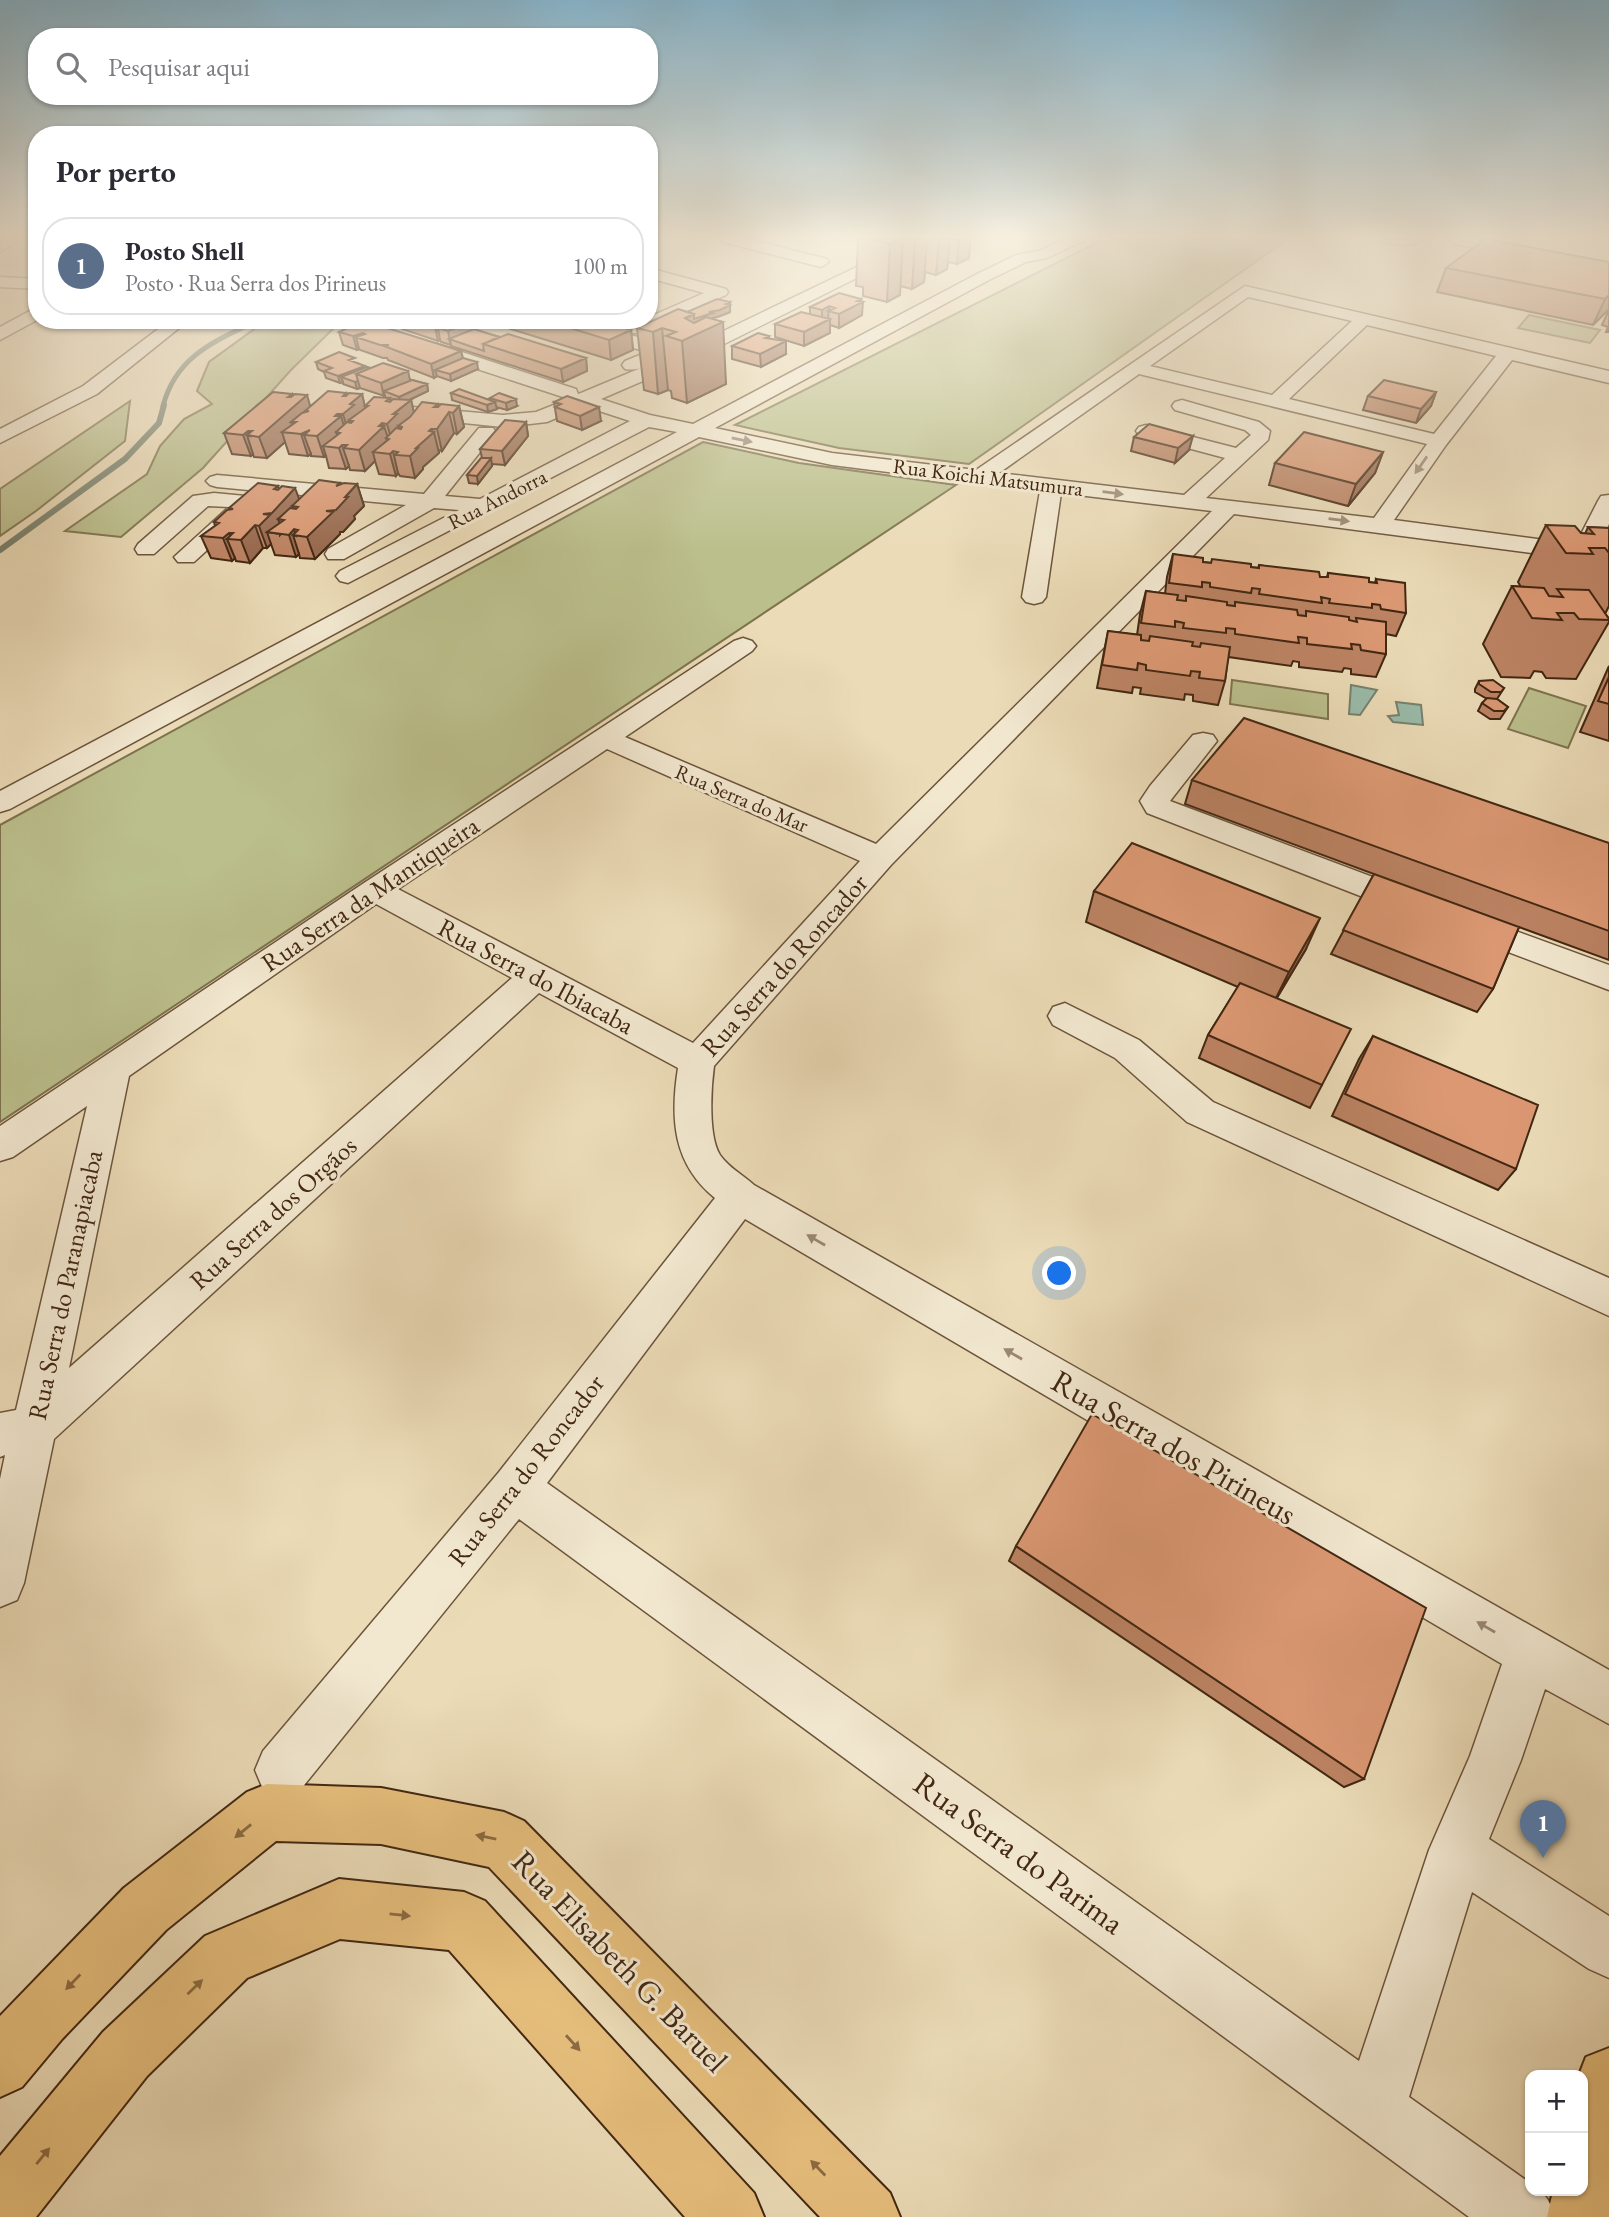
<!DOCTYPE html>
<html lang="pt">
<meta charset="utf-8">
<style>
:root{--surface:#fff;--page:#f7f7f7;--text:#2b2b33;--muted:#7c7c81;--line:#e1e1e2;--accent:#8f2418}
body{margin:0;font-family:"EB Garamond",serif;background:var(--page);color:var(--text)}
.controls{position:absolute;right:21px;bottom:21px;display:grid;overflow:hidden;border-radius:14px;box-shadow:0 2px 5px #0004}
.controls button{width:63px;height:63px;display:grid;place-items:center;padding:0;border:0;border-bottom:2px solid var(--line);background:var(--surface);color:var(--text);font:35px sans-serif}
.you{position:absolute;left:1060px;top:1274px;width:24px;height:24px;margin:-18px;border:5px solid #fff;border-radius:50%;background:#1a73e8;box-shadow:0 0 0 10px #1a73e833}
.badge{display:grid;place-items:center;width:46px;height:46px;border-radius:50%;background:var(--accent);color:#fff;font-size:23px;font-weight:700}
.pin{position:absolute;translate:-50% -58px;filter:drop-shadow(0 2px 4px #0008)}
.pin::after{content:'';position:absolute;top:37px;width:24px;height:21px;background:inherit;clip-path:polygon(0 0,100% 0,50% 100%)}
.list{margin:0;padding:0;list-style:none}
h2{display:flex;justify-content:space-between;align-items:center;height:91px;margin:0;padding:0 28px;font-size:30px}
h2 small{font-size:23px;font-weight:400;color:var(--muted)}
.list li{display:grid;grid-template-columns:46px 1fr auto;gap:21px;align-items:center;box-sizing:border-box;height:98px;margin:0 14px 14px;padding:0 14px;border:2px solid var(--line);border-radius:28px}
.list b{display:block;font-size:26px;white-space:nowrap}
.list p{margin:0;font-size:23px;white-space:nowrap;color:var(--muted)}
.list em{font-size:23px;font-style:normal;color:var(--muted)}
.icon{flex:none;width:38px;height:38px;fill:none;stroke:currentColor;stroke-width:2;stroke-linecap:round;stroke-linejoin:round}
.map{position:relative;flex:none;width:1609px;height:2217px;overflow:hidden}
.search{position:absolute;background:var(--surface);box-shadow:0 2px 5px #0004;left:28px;top:28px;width:630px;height:77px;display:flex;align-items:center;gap:18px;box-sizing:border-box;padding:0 24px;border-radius:28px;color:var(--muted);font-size:26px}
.panel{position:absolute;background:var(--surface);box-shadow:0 2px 5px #0004;left:28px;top:126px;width:630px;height:203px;border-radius:28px}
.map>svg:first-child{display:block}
</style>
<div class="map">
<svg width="1609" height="2217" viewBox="0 0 1609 2217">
<rect width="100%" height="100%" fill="#ebdbb7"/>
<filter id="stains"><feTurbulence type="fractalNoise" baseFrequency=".00286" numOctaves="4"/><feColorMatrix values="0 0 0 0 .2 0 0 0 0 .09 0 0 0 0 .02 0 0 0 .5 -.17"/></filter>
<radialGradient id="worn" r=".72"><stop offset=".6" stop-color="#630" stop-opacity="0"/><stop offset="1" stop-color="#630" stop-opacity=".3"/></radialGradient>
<!-- green -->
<path fill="#bbbf8c" stroke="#7e734f" stroke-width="2" d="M1104 239H1288L969 464 839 448 735 425Z
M1529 315 1600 330 1590 343 1518 328Z
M276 320H342L291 370 203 468 121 537 65 531 147 474 160 446 184 419 212 404 197 391 209 362 257 327Z
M130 401 125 441 36 511 0 536V489Z
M703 442 799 463 956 485 0 1122V825Z
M1232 680 1328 694V719L1230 704Z
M1529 688 1586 706 1568 748 1508 729Z"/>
<!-- water -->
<path fill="#9ba" stroke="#76806d" stroke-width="2" d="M1351 685 1377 690 1360 715 1349 714Z
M1396 702 1421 705 1423 725 1393 722 1388 716 1399 715Z"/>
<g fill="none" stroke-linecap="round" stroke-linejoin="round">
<!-- stream-far1 -->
<path stroke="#76806d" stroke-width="5" d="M163 406C176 356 215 341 258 320"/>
<!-- stream -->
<path stroke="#76806d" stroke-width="6" d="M0 550 125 459 159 423 164 405"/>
<defs>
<path id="minor" d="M20 239 0 252 2 239Z
M721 239H748L827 259 829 262 821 267 723 242Z
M915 239H935L696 358 601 399 650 415 693 424 977 274 1016 255 1039 251 1066 239H1087L1047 258 1026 262 989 280 715 428 832 453 976 470 1245 286 1609 371V383L1512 360 1446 445 1394 520 1576 544 1598 501 1601 496 1609 495V524L1598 547 1609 549V563L1234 514 891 865 714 1066C711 1088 708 1136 720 1155 728 1167 743 1175 754 1185L1609 1670V1724L1545 1689 1521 1760 1489 1839 1609 1916V1978L1589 1969 1472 1892 1409 2097 1530 2183V2191C1548 2191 1549 2202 1555 2217H1469L519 1519 301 1789 282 1797 263 1789 255 1770 263 1751 499 1472 715 1198C673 1164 670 1119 678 1068L539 993 54 1439 24 1583 17 1600 0 1607V1479L5 1455 0 1457V1413L16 1410 87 1106 13 1157 0 1161V1126L364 883 734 641 743 638 752 641 756 646 752 651 625 737 876 844 1212 511 1061 493 1046 597 1042 602 1034 604 1026 602 1022 597 1040 491 832 465 699 437 10 809 0 812V791L677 432 649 427 348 583 340 581 336 576 340 571 459 510 434 508 344 559H328L325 554 328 549 406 505 217 487 210 485 206 481 210 477 217 475 424 494 479 428H493L496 432 445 496 480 499 630 421 584 406 547 422 503 427 405 417 402 413 405 409 412 407 503 415 536 412 569 399 425 352 422 348 425 344H437L576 389 578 394 581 393 684 350ZM1248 297 1352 321 1272 395 1150 366ZM1367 325 1496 356 1434 434 1289 399ZM1139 374 1427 444 1374 518 1206 498 1268 440 1270 431 1259 422 1182 400 1175 402 1172 406 1175 410 1245 430 1251 435 1236 448 1146 425 1139 427 1136 431 1139 435 1225 458 1184 495 999 473ZM607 749 860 861 693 1043 398 889ZM376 904 512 978 69 1368 129 1076ZM745 1219 1502 1664 1470 1756 1429 1850 1359 2061 547 1483Z
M1423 239C1414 246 1392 247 1383 240Z
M1448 239H1479L1609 266V276L1455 244Z
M649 268 726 289 728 292 726 295 641 333H629L626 329 629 325 649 320V317L704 293 649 278Z
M0 277 37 279V289L0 287Z
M37 307V320L0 340V327Z
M170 320H189L97 394 0 443V429L83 386Z
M552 320H579L658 343 665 351C661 363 637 372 625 369L622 365 625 361 647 352 554 324Z
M214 493 257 497 260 502 194 562H178L174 557 229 507 208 506 154 554H138L135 549 138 544 193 496Z
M1203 733 1213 735 1217 741 1170 801 1426 897 1431 905 1426 913 1415 916 1404 913 1147 813 1140 801 1150 786 1193 735Z
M1466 913 1609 965V990L1455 932 1450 924 1455 916Z
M1065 1003 1139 1040 1213 1102 1609 1278V1316L1187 1122 1115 1058 1053 1025 1048 1016 1053 1007Z"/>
<path id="major" d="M267 1784 381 1788 504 1812 524 1821 890 2193 900 2217H820L489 1867 381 1844 276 1841 166 1930 62 2039 22 2087 0 2097V2016L124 1888 247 1792Z
M339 1879 464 1892 485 1901 754 2193 764 2217H685L449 1950 340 1939 247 1978 147 2076 36 2217H0V2156L103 2032 205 1936Z
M1609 2048V2217H1547L1553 2191H1583V2075H1579L1586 2057Z"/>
</defs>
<!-- minor casing -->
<use href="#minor" stroke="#6c543b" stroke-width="3"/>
<!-- major casing -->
<use href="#major" stroke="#422712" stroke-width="4"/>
<!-- minor -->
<use href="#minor" fill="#f2e8d0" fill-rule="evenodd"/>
<!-- major -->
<use href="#major" fill="#e6be7c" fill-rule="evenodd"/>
</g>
<!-- wall -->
<path fill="#bc8363" stroke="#422712" stroke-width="2" d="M858 239H970L969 258 957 264 948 262 947 269 936 275 925 272 924 282 912 289 900 286V295L887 302 863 296V287L856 286Z
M1609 262V309L1593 325 1437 292 1446 268Z
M861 299 862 315 839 328 830 325V333L804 346 775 337V324L810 314V307Z
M730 302V312L720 316 713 318 726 384 687 403 672 398 671 391 668 390 658 394 644 390 637 328 687 312Z
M1609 310V332H1606L1608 327 1602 325Z
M377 320H465L471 322 472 330 586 358 587 371 563 382 451 346V345L441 342 440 340 438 341 402 329 401 327Z
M479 320H635L636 322 623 327 631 330 633 350 611 360 501 326V324L497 326Z
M352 326 461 351 463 358 478 369 451 381 437 376 434 378 388 360 387 358H383L360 350 359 349 357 350 343 345 339 332Z
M769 336V338L786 354 761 367 732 359V346Z
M316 362 357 363 365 367 427 384 428 391 409 400H411L414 413 438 407 459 406 464 427 457 434 454 433 442 451 438 450 439 453 423 467V469L415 478 400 476 398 473 396 476 379 474 375 461 365 471 350 470 349 466 346 469 329 468 326 456 324 457 311 456V454L308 456 289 454 285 442 267 458 254 457 253 454 251 456 232 454 224 433 292 394V396L310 406 347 395 362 394 365 408V406L386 398 385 396 360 388 357 389 343 384V382L340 383 326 378 324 372 318 369Z
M1436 392 1431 406 1416 423 1363 410 1368 396Z
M451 393 490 400V398L517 406 507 410 496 407 497 409 488 412 452 400Z
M554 402 601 421 582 430 557 421Z
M526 422 528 436 505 465 492 464V466L478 484 469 483 467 475 482 458 480 449Z
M1134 437 1189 450 1175 463 1131 451Z
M1383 452 1375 473 1348 506 1269 485 1275 463Z
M340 484H357L364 506 354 516 355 519 343 532H340V534L315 559 300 558 299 554 296 557 275 555 271 544 267 548H263L250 563 236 561 235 558 232 561 211 558 201 536 215 526 214 522 230 510 229 508 279 489 299 499Z
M1546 525 1581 533 1585 534 1588 527 1609 528V606L1606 612H1604L1609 619V622L1576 679 1546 678 1542 672 1534 671 1530 678 1501 677 1483 644 1512 586 1521 587 1518 582Z
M1173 554 1203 562 1258 568 1259 565 1320 577H1327L1328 573 1369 582 1375 583 1376 579 1406 613 1396 636 1386 634V654L1376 677 1351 674V669L1344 668 1342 672 1299 667V662L1293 661 1291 666 1228 657 1225 681 1218 705 1193 701V695L1185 694 1184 700 1140 694 1141 688 1133 687 1132 693 1097 688 1108 631 1137 635 1140 614 1146 591 1165 594 1167 577Z
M1609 666V741L1580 732Z
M1479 681 1504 688 1497 699 1508 707 1500 719H1490L1478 711 1482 703 1487 699 1475 692V689Z
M1192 780 1609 843V960L1519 927 1493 989 1477 1012 1331 954 1374 874 1185 804Z
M1094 891 1306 949 1277 998 1322 1085 1310 1108 1199 1058 1208 1035 1238 987 1086 922Z
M1373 1036 1516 1169 1498 1190 1332 1116 1359 1059Z
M1016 1546 1364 1779 1344 1787 1009 1561Z"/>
<!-- shaded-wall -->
<path fill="#996a50" stroke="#422712" stroke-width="2" d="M889 239H903L900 295 887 302 890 244Z
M915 239H927L924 282 912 289Z
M939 239H950L947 269 936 275Z
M959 239H970L969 258 957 264Z
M1609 295V309L1593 325 1605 299Z
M861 299V303L863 302 862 315 839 328V314Z
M730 302V312L720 316 713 318V320L723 322 726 384 687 403 682 341 685 318 694 314 709 312Z
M829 306 828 320 822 323V310Z
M830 319V333L804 346V332Z
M453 320 471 322 473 335 449 339 451 345 448 331Z
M496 320H500L501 324 497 326Z
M616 320H635L636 322 618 330Z
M435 327H441L438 328 440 340 438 341Z
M662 328 668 390 658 394 653 332Z
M631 330 633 350 611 360 609 340Z
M363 333 365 340 356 337 359 349 357 350 353 336Z
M786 341V354L761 367 760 354Z
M461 351 464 365 435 370 437 376 434 378 431 364Z
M586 358 587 371 563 382 561 369Z
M477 362 478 369 451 381 450 374Z
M365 366 367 372 341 377 343 382 340 383 338 376Z
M408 371 411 385 384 391 385 396 384 397 381 383Z
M358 381 360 388 357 389 355 382Z
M427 384 428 391 401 404 399 397Z
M1436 392 1431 406 1416 423 1421 409Z
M346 393 350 408V404L362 394 367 415 353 421 349 420 352 432 349 435 343 414V396Z
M292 394 295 405 307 395 313 416 309 411H305L308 421 291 422 295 433 282 432 285 442 267 458 259 437 288 397Z
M390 398 394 414 411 400 416 421 402 427 398 426 401 437 393 445 387 424 386 401Z
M516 399 517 406 507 410 506 403Z
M495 402 497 409 488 412 487 405Z
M438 404 442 422 449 412 454 433 442 451 437 429 434 407Z
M459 406 464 427 457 434 453 413Z
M599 407 601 421 582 430 580 416Z
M337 414 339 418 341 416 347 437 340 433 336 432 340 444 323 446 326 456 324 457 317 436Z
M526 422 528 436 505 465 502 451Z
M382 423 383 428 384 426 388 438H386L389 449 373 452 375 461 365 471 359 450Z
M431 429 433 433 434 432 439 453 423 467V469L415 478 410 456Z
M310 430 304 435 311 454 308 456 301 434Z
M248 431 250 436 247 435 253 454 251 456 243 435Z
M1193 436 1189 450 1175 463 1178 448Z
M342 445 349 466 346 469 339 448Z
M393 451 398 473 396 476 390 454Z
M1383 452 1375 473 1348 506 1356 484Z
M491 458 492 466 478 484 477 476Z
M340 483 345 500V497L357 484 364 506 354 516 355 519 343 532H340V534L315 559 307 537 326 511 336 486Z
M278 486 283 501 295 488 303 509 298 507 292 506 296 517 284 520 278 519 283 532 280 535V534L267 532 271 544 267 548 259 526 274 489Z
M255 525 263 548 250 563 241 540Z
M294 529 296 536 293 535 299 554 296 557 289 535Z
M229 533 232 539H227L235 558 232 561 223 538Z
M1320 918 1306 949 1274 1002 1289 972Z"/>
<!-- building -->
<path fill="#db9873" stroke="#422712" stroke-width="2" d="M869 239H900L890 244Z
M1486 239 1609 262V295L1605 299 1446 268Z
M839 293 861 299 857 301 863 302 839 314 828 311 835 308 829 306 822 310 810 307Z
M717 299 730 302 726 304 730 305 720 310 709 312 713 313 694 319V314L687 312Z
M678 309 694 314 685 318 694 323 706 317 723 322 682 341 666 336 676 332 662 328 653 332 637 328Z
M801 312 830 319 804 332 775 324Z
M413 320H453L456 321 465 320 471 322 448 331 438 328 441 327H435Z
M544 320H598L631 330 609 340Z
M352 326H381L461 351 431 364 384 346 389 345H380L356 337 365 334 363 333 353 336 339 332Z
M474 329 499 337 483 344 484 351 449 339Z
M758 333 769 336 765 338 786 341 760 354 732 346Z
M508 334 586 358 561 369 483 344Z
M339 352 355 358 349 360 365 366 338 376 324 371 332 368 316 362Z
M463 358 477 362 450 374 435 370Z
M383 363 408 371 381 383 356 374Z
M367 367 371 368 356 374 358 381 355 382 341 377Z
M412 380 427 384 399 397 384 391Z
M1384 380 1436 392 1421 409 1368 396Z
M459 389 495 402 487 405 451 393Z
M328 391 346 393 343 396H346L349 393 362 394 350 404 354 405 343 414H337L335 416H341L317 436 304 435 310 430 301 434 282 432 296 422H291L302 413 309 411H305Z
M273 392 292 394 288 397H291L295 394 307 395 259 437 247 435 252 431H248L243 435 224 433Z
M499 393 516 399 506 403 490 398Z
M567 396 599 407 580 416 555 407 561 404 554 402Z
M374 397 390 398 386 401 390 402 393 399 411 400 393 414H397L387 424 382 423 379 426H384L359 450 344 448 347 445H342L339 448 323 446 340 433 336 432 347 422 351 423 353 421 349 420 368 406H365Z
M422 402 438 404 434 407H438L441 404 459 406 453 413 449 412 437 429H431L429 431 434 432 416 448H418L410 456 395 455 398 452 393 451 390 454 373 452 389 439 386 438 396 428 401 429 402 427 398 426 410 417Z
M505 420 526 422 502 451 480 449Z
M1149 424 1193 436 1178 448 1134 437Z
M1304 432 1383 452 1356 484 1275 463Z
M481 458H491L477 476 467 475Z
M319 480 340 483 336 486 344 483 357 484 345 497H348L336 510 326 511 333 512 307 537 293 535 298 530 294 529 289 535 267 532 284 520 278 519 290 508 296 509 298 507 292 506Z
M258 483 278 486 274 489 278 490 282 486 295 488 272 513 263 514 270 515 259 526 255 525 241 540 227 539 233 533H229L223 538 201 536 219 523 214 522 227 510 233 509 229 508Z
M1546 525 1575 526 1581 533 1594 534 1588 527 1609 528V553L1605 548H1589L1593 554 1566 553Z
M1173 554 1203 558V562L1211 563 1212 559 1251 564V567L1259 568V565L1319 572 1320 577H1328V573L1369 578V582L1377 583 1376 579 1405 583 1406 613 1381 609 1380 605 1372 604V608L1329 603 1330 599 1321 597 1322 603 1259 594 1260 589 1252 588 1251 593 1210 587V583L1202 582V587L1169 583Z
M1512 586 1544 588 1549 596 1563 597 1557 589 1589 590 1609 619V620L1579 619 1574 613H1557L1562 620 1532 618Z
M1146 591 1178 595 1177 600 1186 601V596L1227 602V605L1235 606V602L1297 610 1298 615 1306 616V611L1349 617V620L1357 622 1356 618 1386 622V654L1361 650 1360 645 1351 644 1352 649 1307 644V638L1298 637 1299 643 1235 634V629L1226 628V633L1183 628 1184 623 1175 621V627L1141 623Z
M1108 631 1141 635V640L1149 641 1150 636 1193 642 1192 646 1200 647 1201 643 1230 647 1225 681 1199 678 1200 672 1191 671 1190 676 1146 670V665L1138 663 1137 670 1102 665Z
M1609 677V704L1598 701Z
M1493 680 1504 688 1501 692H1491L1479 684V681Z
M1487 698 1497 699 1508 707 1504 711H1494L1482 703Z
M1244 718 1609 843V931L1192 780Z
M1132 843 1320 918 1289 972 1094 891Z
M1374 874 1519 927 1493 989 1343 930Z
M1240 983 1351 1029 1322 1085 1208 1035Z
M1373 1036 1538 1105 1516 1169 1345 1094Z
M1092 1414 1426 1608 1364 1779 1016 1546Z"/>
<!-- one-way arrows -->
<defs><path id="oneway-solid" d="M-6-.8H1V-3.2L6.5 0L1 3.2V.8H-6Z" transform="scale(1.75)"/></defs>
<g fill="#9a8871">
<use href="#oneway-solid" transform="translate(742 440) rotate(12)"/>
<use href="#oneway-solid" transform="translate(1421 465) rotate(125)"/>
<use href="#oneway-solid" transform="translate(1113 493) rotate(7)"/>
<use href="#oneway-solid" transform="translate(1339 520) rotate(7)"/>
<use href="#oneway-solid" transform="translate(816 1240) rotate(-150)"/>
<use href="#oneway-solid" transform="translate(1013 1354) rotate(-150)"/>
<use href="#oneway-solid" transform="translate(1486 1627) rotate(-150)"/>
</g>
<g fill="#8c6b42">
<use href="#oneway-solid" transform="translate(243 1831) rotate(141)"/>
<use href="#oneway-solid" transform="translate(486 1837) rotate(-169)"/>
<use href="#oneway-solid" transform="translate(400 1915) rotate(6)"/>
<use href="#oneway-solid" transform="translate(73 1982) rotate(134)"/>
<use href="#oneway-solid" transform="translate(195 1987) rotate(-44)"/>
<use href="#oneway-solid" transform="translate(573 2043) rotate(48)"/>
<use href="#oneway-solid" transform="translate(43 2156) rotate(-51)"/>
<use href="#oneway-solid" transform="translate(818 2168) rotate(-134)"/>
</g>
<!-- sky -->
<linearGradient id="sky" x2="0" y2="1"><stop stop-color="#88b7cf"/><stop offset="0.43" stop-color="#f6efdf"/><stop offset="1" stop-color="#f6efdf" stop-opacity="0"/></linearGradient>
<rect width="1609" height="550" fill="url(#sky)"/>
<g text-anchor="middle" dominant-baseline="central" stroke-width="6" stroke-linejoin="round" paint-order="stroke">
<!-- far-street labels -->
<g font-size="21" fill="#422712" stroke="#f2e8d0">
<text transform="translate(988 477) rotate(7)">Rua Koichi Matsumura</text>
<text transform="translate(497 499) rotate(-27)">Rua Andorra</text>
<text transform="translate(742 798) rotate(23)">Rua Serra do Mar</text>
</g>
<!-- street labels -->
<g font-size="26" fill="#422712" stroke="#f2e8d0">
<text transform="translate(370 894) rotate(-34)">Rua Serra da Mantiqueira</text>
<text transform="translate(784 965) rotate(-48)">Rua Serra do Roncador</text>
<text transform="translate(536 976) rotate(28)">Rua Serra do Ibiacaba</text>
<text transform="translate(273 1213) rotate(-42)">Rua Serra dos Orgãos</text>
<text transform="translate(65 1285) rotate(-78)">Rua Serra do Paranapiacaba</text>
<text transform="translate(526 1470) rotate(-52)">Rua Serra do Roncador</text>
</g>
<!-- near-street labels -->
<g font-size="32" fill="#422712" stroke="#f2e8d0">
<text transform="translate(1174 1447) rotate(30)">Rua Serra dos Pirineus</text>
<text transform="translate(1019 1853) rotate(36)">Rua Serra do Parima</text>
<text transform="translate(620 1961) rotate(46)">Rua Elisabeth G. Baruel</text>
</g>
</g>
<rect width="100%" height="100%" filter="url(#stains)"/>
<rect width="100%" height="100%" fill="url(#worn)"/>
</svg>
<div class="controls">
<button>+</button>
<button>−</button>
</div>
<div class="you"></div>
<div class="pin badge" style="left:1543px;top:1858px;background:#5c6f8a">1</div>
<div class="search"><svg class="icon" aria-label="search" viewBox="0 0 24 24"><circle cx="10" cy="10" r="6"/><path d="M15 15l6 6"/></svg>Pesquisar aqui</div>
<section class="panel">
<h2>Por perto<small></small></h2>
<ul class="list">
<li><span class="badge" style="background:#5c6f8a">1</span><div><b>Posto Shell</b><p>Posto · Rua Serra dos Pirineus</p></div><em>100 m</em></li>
</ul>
</section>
</div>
